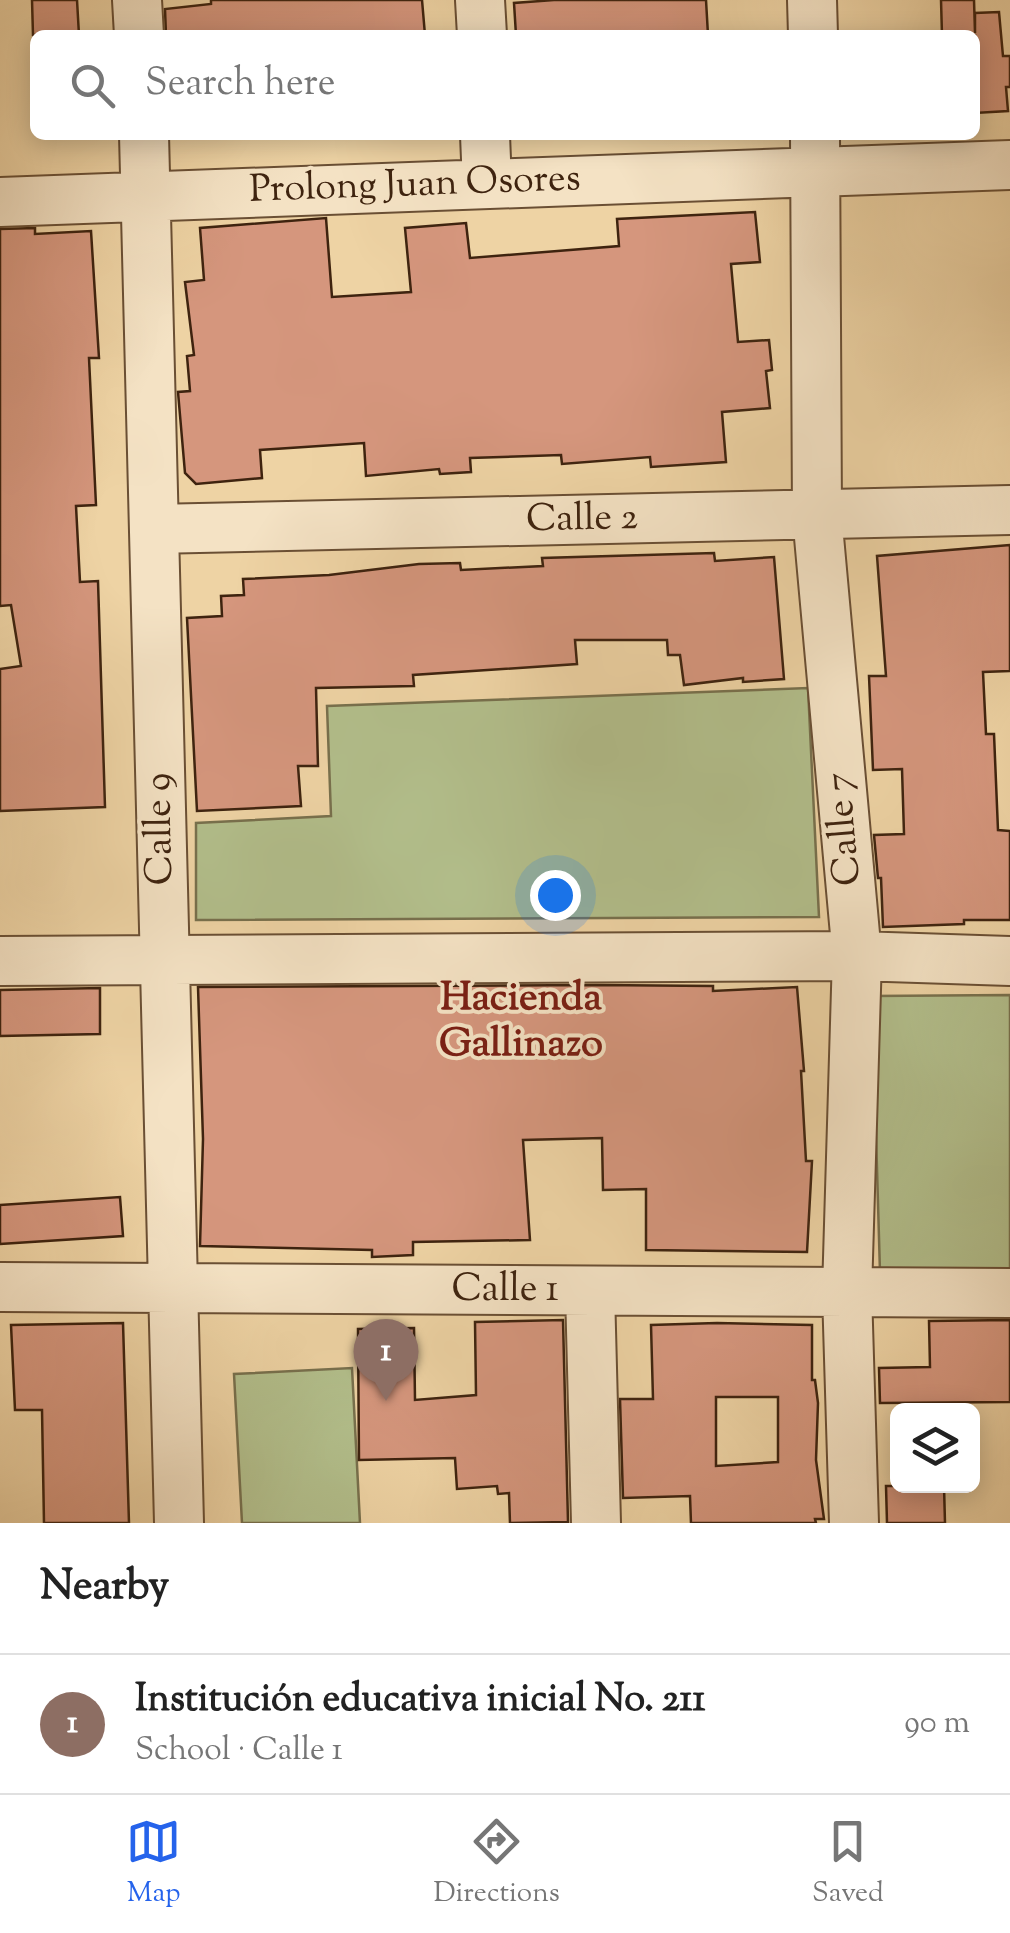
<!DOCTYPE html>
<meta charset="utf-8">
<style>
:root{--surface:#fff;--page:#f2f2f2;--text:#222;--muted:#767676;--line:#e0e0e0;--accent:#2563eb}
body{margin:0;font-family:"Sorts Mill Goudy",serif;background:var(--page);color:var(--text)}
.controls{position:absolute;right:30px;bottom:30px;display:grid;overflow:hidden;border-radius:15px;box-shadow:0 5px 25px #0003}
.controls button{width:90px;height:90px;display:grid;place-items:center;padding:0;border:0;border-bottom:2px solid var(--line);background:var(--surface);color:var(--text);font:50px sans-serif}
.you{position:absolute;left:555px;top:895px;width:35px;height:35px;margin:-25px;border:8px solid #fff;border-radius:50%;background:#1a73e8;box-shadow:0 0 0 15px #1a73e833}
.badge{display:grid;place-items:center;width:65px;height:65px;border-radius:50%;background:var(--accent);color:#fff;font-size:32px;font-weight:700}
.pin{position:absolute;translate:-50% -82px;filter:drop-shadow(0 2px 5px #0008)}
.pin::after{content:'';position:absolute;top:52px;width:35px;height:30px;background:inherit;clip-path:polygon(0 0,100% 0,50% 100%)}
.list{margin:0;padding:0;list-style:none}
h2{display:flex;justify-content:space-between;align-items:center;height:130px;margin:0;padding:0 40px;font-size:42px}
h2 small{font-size:32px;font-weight:400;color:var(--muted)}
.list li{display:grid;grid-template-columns:65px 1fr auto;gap:30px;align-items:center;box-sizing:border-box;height:140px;padding:0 40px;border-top:2px solid var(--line)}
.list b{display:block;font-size:38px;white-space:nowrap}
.list p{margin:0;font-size:32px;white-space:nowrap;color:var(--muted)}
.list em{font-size:32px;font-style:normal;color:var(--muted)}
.icon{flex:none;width:55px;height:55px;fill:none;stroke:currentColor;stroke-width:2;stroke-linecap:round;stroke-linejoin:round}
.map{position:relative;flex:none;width:1010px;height:1523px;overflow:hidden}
.search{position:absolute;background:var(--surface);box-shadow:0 5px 25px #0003;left:30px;right:30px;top:30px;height:110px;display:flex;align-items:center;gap:25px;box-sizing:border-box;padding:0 35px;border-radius:15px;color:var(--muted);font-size:38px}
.sheet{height:270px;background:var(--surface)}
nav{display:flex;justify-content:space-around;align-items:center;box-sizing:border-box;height:140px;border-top:2px solid var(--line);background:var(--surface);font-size:28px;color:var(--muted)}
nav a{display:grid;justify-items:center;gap:5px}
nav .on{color:var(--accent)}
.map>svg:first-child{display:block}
</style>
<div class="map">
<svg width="1010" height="1523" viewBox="0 0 1010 1523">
<rect width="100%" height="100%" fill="#eed3a4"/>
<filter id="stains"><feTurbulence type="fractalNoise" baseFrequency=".002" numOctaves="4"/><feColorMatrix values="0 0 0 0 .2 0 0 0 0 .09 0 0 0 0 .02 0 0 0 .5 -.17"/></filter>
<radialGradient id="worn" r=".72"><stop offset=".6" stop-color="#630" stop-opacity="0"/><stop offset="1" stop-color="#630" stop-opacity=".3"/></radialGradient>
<!-- green -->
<path fill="#b2be8b" stroke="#78704d" stroke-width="2.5" d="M808 688 819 917 196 920V823L331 816 327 706Z
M1010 995V1274L880 1272 872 996Z
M352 1368 360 1523H242L234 1374Z"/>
<!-- building -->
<path fill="#d5967d" stroke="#3e230f" stroke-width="2.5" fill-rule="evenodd" d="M32 0H77L79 35H33Z
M211 0H422L425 35H166L165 9 211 4Z
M554 0H706L708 35H516L514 3Z
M941 0H974L975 33V13L999 12 1003 56H1010V87H1006L1008 111 975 113V35H942Z
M755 212 760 262 731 264 738 342 769 340 772 370 766 371 770 408 722 412 726 462 651 467 650 457 562 464 561 455 470 458 471 472 440 474 439 469 366 476 364 443 260 450 262 478 196 484 185 473 178 392 190 391 187 356 194 355 185 282 204 280 200 228 326 218 332 297 411 292 405 228 466 223 470 258 619 246 617 219Z
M35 228V234L91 231 99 358H89L96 505 76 506 80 582 98 581 105 807 0 811V669L21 666 11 605 0 606V229Z
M1010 545V671L983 672 986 734H994L998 830 1010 831V920H964V924L883 927 881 878H878L874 835 904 834 902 769 873 770 869 676H886L877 556Z
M714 553 715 561 774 557 784 679 743 682V678L684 685 680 655H668L667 640H575L577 664 413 675 414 686 316 688 318 766H298L301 806 197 811 187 618 222 616 221 596 244 595 243 579 329 575 419 564 460 563 461 570 543 566 542 558Z
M597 985 713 986V991L797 987 804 1071H801L806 1161H812L807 1252 646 1250V1189L603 1190 602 1138 523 1140 530 1240 413 1242V1255L372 1257V1250L200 1246 203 1139 198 987Z
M100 988V1034L0 1036V990Z
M120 1197 123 1236 0 1244V1205Z
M563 1320 568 1522 510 1523 509 1493 498 1494 497 1486 457 1489 455 1458 359 1460 358 1329 414 1328 415 1400 476 1395 475 1322Z
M1010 1320V1402L880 1403 879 1368 930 1367 929 1321Z
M123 1323 129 1523H44L42 1410H15L11 1325Z
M717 1323 812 1325V1380H815L818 1403 816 1460 824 1519H815L816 1523H691L690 1496 623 1498 620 1399H653L651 1325ZM716 1397H778V1462L716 1466Z
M886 1486H944L945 1523H887Z"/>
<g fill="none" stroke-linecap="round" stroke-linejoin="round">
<defs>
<path id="minor" d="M137 0 139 35
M480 0 482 35
M812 0 813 35
M144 135 179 1523
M485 135 487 184
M815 135 817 515 857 956 847 1292 854 1523
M0 202 1010 165
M154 529 1010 510
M0 961 857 956 1010 961
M0 1287 1010 1293
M590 1291 596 1523"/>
</defs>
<!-- minor casing -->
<use href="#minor" stroke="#6a4f34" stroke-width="52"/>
<!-- minor -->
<use href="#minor" stroke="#f4e2c4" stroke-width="48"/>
</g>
<g text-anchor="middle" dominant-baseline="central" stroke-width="8" stroke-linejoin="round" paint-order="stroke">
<!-- street labels -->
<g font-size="38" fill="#3e230f" stroke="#f4e2c4">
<text transform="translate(415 186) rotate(-2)">Prolong Juan Osores</text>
<text transform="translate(582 520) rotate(-1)">Calle 2</text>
<text transform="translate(161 829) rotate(-91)">Calle 9</text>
<text transform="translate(845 829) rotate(-95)">Calle 7</text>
<text x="505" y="1291">Calle 1</text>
</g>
<!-- neighbourhood labels -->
<g font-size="40" font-weight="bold" fill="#7a1f14" stroke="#f4e2c4">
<text x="521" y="999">Hacienda<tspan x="521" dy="46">Gallinazo</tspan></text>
</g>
</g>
<rect width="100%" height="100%" filter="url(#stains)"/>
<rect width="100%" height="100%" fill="url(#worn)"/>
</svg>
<div class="controls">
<button><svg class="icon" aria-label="layers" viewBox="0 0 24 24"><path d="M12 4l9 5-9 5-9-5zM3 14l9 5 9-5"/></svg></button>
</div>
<div class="you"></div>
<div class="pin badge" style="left:386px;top:1401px;background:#8d6e63">1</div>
<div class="search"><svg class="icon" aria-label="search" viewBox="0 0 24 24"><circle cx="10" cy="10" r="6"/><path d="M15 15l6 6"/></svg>Search here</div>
</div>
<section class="sheet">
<h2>Nearby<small></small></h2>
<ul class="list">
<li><span class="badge" style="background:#8d6e63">1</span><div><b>Institución educativa inicial No. 211</b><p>School · Calle 1</p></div><em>90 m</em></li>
</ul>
</section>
<nav>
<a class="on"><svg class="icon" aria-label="map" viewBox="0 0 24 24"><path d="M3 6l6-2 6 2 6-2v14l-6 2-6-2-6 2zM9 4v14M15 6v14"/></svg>Map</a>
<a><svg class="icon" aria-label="directions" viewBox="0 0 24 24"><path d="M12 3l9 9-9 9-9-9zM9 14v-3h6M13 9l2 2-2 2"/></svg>Directions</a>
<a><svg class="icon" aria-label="saved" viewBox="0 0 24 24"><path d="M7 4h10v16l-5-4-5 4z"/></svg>Saved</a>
</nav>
